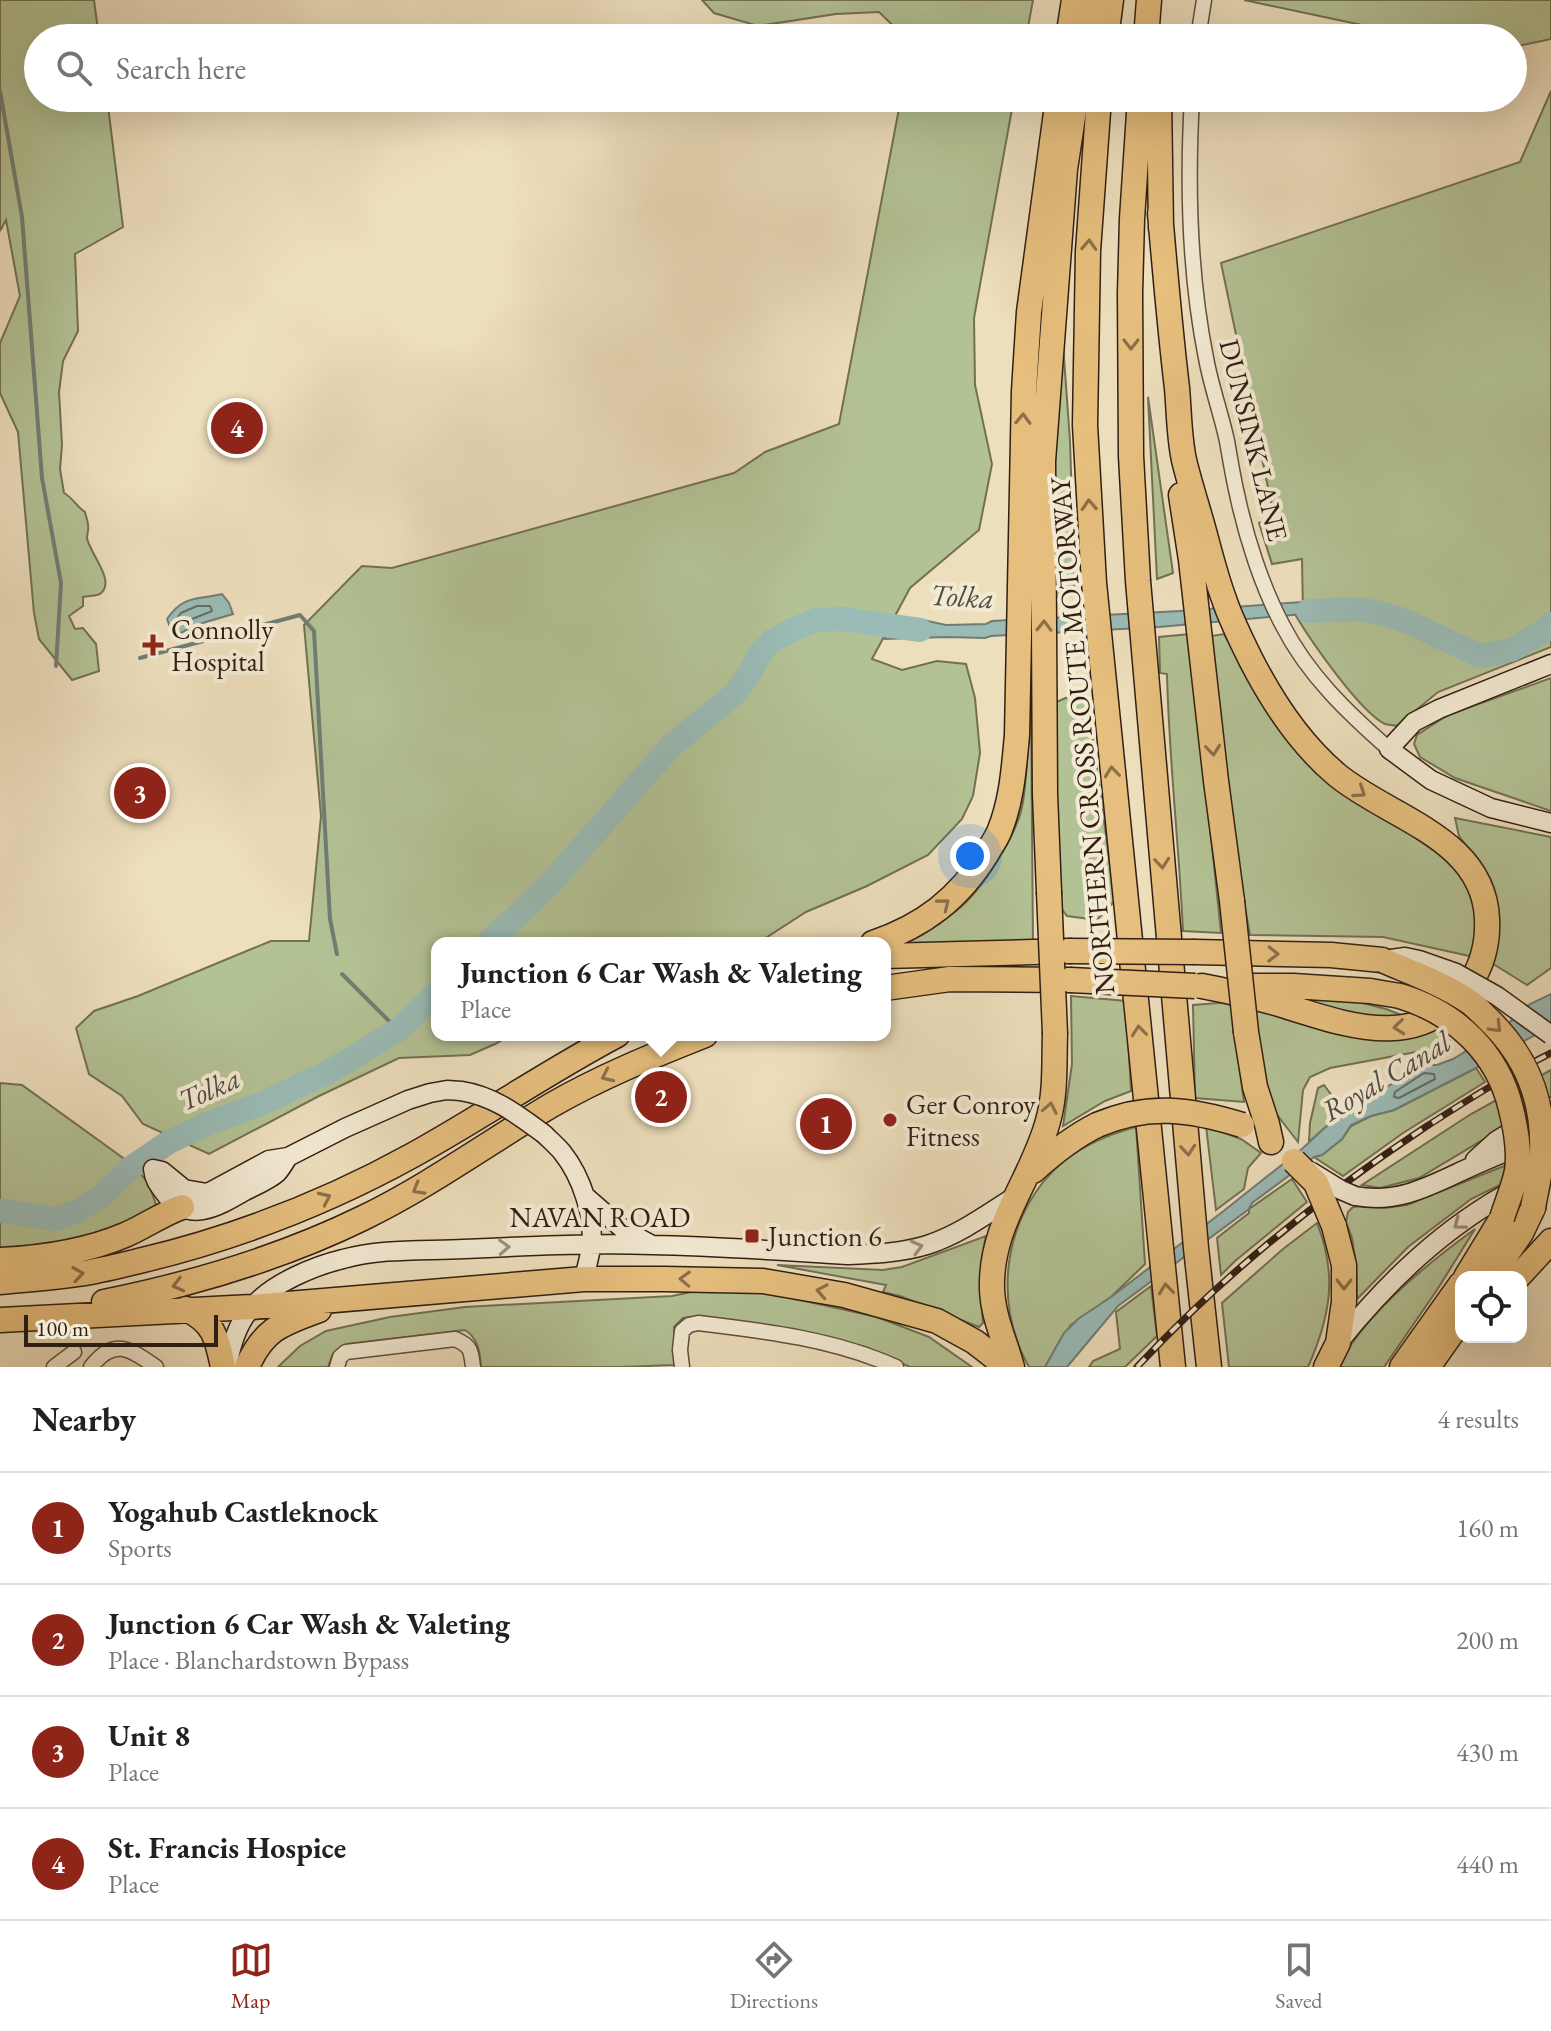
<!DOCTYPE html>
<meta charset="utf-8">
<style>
:root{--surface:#fff;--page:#f6f6f6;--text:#202124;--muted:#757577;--line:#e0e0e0;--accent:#8f2418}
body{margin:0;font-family:"EB Garamond",serif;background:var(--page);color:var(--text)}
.controls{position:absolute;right:24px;bottom:24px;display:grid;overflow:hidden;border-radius:16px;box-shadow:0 8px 32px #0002}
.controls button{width:72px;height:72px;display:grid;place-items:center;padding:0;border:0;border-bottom:2px solid var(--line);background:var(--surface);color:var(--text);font:40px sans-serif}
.scale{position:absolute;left:24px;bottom:20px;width:194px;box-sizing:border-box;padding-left:8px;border:4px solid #321f14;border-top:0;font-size:22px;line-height:28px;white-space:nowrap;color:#321f14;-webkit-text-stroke:6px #f3ead3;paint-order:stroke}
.you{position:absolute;left:970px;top:856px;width:28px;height:28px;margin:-20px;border:6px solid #fff;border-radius:50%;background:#1a73e8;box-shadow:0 0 0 12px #1a73e833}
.badge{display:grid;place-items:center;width:52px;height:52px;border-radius:50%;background:var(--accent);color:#fff;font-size:26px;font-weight:700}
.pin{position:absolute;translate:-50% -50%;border:4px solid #fff;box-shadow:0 2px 8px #0006}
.popup{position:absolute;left:431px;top:937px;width:460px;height:104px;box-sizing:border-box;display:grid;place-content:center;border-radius:16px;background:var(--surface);filter:drop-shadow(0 2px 6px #0005);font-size:26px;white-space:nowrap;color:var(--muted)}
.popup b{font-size:30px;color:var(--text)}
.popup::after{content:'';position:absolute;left:50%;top:100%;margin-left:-16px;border:16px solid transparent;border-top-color:var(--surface)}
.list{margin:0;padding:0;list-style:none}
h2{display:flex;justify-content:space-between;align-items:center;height:104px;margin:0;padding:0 32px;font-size:34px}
h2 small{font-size:26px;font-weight:400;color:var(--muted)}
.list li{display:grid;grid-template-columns:52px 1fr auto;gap:24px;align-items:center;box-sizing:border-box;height:112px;padding:0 32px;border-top:2px solid var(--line)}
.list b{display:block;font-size:30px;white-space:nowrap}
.list p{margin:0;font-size:26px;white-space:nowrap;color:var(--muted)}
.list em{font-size:26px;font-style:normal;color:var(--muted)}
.icon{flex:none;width:44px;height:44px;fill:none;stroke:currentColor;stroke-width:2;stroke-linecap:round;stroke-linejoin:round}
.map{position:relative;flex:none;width:1551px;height:1367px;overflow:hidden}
.search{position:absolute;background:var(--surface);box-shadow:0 8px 32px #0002;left:24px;right:24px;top:24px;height:88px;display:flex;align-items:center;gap:20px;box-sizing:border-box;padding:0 28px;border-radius:44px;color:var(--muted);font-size:30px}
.sheet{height:552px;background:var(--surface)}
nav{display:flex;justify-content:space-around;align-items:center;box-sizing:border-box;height:112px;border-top:2px solid var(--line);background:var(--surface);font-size:22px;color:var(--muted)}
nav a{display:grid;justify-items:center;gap:4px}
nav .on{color:var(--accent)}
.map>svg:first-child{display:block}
</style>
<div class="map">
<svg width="1551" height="1367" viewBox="0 0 1551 1367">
<rect width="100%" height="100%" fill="#eddebc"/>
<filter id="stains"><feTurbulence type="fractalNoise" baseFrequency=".0025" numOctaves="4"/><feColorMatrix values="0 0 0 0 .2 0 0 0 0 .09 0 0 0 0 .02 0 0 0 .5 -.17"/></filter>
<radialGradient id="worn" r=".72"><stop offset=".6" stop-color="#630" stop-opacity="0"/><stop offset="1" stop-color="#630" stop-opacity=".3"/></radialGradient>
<!-- green -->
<path fill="#b3c294" stroke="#727054" stroke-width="2" d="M0 0H94L99 38H38V98H107L123 227 75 254 78 331 63 361 59 392 62 445 60 469 64 493C73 498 77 507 85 512 86 517 88 521 88 525 89 530 87 534 87 538 89 552 116 581 101 593 97 597 88 595 83 597V606L69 616 75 629 83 628 96 644 99 671 72 680 39 639 34 613 18 432 0 393V343L20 296 6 220 0 231Z
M702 0H1033L1026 38H906L879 12 836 14 758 26 714 13Z
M1244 0H1551V39L1513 47V38H1423Z
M1551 91V647L1438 692 1397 726C1393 725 1388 725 1385 724 1360 712 1311 641 1296 616L1303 614 1302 559 1272 564 1259 523 1274 516 1221 263 1520 162Z
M901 98H1014L974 318 975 385 992 464 979 530 910 588 872 659 902 670 937 661 966 664 975 698 980 753 973 796 962 819 928 855 867 886 806 912 758 943H437V1035H511L495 1044 470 1055 399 1058 319 1096 209 1154 143 1124 122 1096 89 1074 76 1028 94 1011 138 996 271 941H309L321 816 304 625 362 566 392 568 734 473 765 452 839 424Z
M1062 330 1070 441 1075 595 1053 598V476Z
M1148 397 1173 573 1157 579Z
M1190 634 1221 933 1183 931C1179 845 1169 760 1167 674L1160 673 1159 637Z
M1224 634 1242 666 1281 723 1450 857 1479 908 1474 957 1383 937 1250 935 1235 852 1211 636Z
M1551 678V811L1455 778 1420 757 1414 744 1417 735 1448 715Z
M1086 689 1115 901 1097 920 1067 916 1058 904 1052 704Z
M1031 704 1033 944 885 946C910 937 935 928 956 911 982 891 1018 834 1023 802 1028 770 1028 736 1031 704Z
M1455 818 1551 837V968L1527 985 1490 962 1481 865 1459 836Z
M1258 994 1355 1001 1386 1009 1412 1019 1382 1023Z
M1071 996 1126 1001 1131 1091 1105 1101 1063 1126 1072 1064Z
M1231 1002 1244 1102 1195 1098 1193 1005Z
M1254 1006 1429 1025 1450 1041 1427 1050 1330 1068 1310 1077 1303 1090 1298 1142 1274 1111 1267 1095Z
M1476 1068 1485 1082 1403 1133 1343 1176 1314 1157 1322 1155 1342 1139 1351 1126 1371 1116 1394 1110Z
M1551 1070V1099L1419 1178 1380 1188 1362 1185 1471 1114Z
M0 1083 22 1085 130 1163 148 1182 157 1207 124 1227 67 1244 0 1251Z
M1324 1085 1345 1113 1330 1123 1309 1142 1310 1123 1318 1088Z
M1206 1126 1241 1139 1261 1153 1248 1168 1244 1189 1216 1210Z
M1136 1127 1145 1264 1111 1297 1071 1325 1059 1342 1045 1367H1029C991 1300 1004 1211 1064 1161 1085 1144 1110 1134 1136 1127Z
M1551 1147V1160L1471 1199 1408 1247 1357 1299 1356 1264 1352 1238 1346 1222 1348 1212 1353 1207 1362 1206 1385 1208 1407 1205Z
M1292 1179 1307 1202 1235 1261 1221 1275 1217 1238 1249 1213V1209Z
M1317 1223C1338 1276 1330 1317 1308 1367H1229L1222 1303 1283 1249Z
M1475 1229 1437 1290 1384 1367H1338C1363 1315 1428 1263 1475 1229Z
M986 1236C979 1266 980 1293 983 1323L979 1327 900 1296 883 1292 886 1285 777 1265 883 1270 902 1267Z
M1151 1286 1157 1336 1125 1367H1089L1093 1361 1120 1349 1116 1312Z
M706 1289 773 1294 877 1317 929 1337 972 1367H910L866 1347 819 1336 727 1320 690 1317 683 1318 674 1327V1365L621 1367H481C480 1352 478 1338 465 1330L347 1344 333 1354 328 1367H278L300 1346 326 1331 390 1317 465 1307 672 1296Z"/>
<!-- water -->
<path fill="#9abbb6" stroke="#707d75" stroke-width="2" d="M222 594 229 603 233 614 196 625 181 633 171 630 167 619C183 595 197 600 222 594Z
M1302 602 1342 604 1340 615 1304 614 1159 627 991 636 985 638 946 637 885 639 890 626 906 622 923 620 946 625 986 624 992 621 1180 611Z
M1551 994V1026L1476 1068 1394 1110 1371 1116 1351 1125 1342 1139 1322 1155 1314 1157 1252 1203 1249 1209 1118 1306 1067 1367H1045L1064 1333 1078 1319 1111 1297 1221 1213 1303 1148 1330 1123 1358 1110 1369 1098 1422 1065H1437L1453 1059 1502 1029 1530 1004Z"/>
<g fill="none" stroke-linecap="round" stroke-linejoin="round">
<!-- shore -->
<path stroke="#666d65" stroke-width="2" d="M197 606H210L212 611 182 623 178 622 177 618 181 613Z
M1424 1073 1434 1074 1435 1079 1399 1098 1394 1097 1395 1092Z"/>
<!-- stream -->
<path stroke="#707d75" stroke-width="4" d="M0 91 22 217 42 478 61 583 56 666
M140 658 300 615 314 631 330 919 337 954
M342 974 398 1030"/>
<!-- river -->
<path stroke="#9abbb6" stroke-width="24" d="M1308 611 1361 609 1384 614 1408 622 1480 656 1511 650 1548 629 1551 624
M488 943 550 884 671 746 736 693 750 673 760 653 772 641 796 628 817 620 843 619 920 630
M0 1211 56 1219 76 1212 103 1195 129 1169 169 1142 207 1124 256 1106 329 1072 398 1030 437 993"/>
<defs>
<path id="street" d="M1198 38 1204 0
M1192 98C1187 185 1189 273 1206 358 1211 386 1221 413 1227 441 1230 458 1233 477 1237 494 1246 537 1262 587 1283 626 1308 675 1348 713 1389 749
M54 1367 74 1352
M91 1367C114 1337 130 1349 156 1367
M337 1367 340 1357 346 1352 455 1339C471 1346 471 1350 473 1367
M682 1367 680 1350 682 1331 689 1325 698 1323C765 1331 834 1339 896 1367"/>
<path id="secondary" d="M1551 664 1439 709 1414 722 1389 749 1431 780 1491 808 1551 823
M544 1134C550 1140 557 1146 562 1152 582 1177 595 1217 591 1248 589 1259 586 1269 584 1279
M1475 1160 1496 1141 1551 1107
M207 1193 184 1189 162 1171 153 1169C154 1179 158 1184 163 1191 187 1225 216 1208 245 1191 255 1186 269 1180 277 1173 281 1169 285 1162 288 1157
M585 1196 624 1230 650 1244
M1355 1196C1396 1204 1428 1187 1464 1170 1486 1160 1507 1151 1529 1143
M182 1207 269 1160 288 1157 345 1128 408 1100 430 1093 447 1090 461 1091
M1338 1343C1388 1281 1444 1227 1515 1189
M227 1367C231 1346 237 1323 253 1306 273 1283 314 1266 343 1259 381 1248 425 1251 464 1249 527 1246 590 1243 652 1245 717 1246 782 1251 847 1255 873 1254 901 1253 927 1245 958 1235 986 1215 1014 1197"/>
<path id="highway" d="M1068 38 1074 0
M1085 38 1091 0
M1106 38 1111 0
M1146 38 1149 0
M1099 98 1088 251 1085 425 1094 583 1173 1367
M1140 98 1132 219 1130 293 1131 456 1138 581 1196 1248 1209 1367
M1159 98 1161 228
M1160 213C1165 271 1170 330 1177 388 1179 411 1179 437 1184 460 1189 481 1196 503 1202 524 1209 549 1215 575 1224 599 1231 620 1241 640 1251 660 1273 703 1300 744 1337 775 1389 818 1484 838 1487 919 1488 941 1483 963 1471 982 1422 1055 1347 1025 1279 1004 1254 997 1228 991 1202 986
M1181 495 1191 560 1216 781 1232 901
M1049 892 1045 794 1043 461 1065 169 1076 98
M873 943C923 926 959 899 987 853 991 846 996 839 999 832 1012 801 1014 767 1017 735L1024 391 1029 312 1058 98
M1195 952 1331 955 1382 960
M885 956 1069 951
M1245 986H1293L1370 991
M885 988 950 979 1070 980
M1246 1032 1255 1087 1267 1124 1271 1142
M1033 1171C1053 1153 1073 1137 1097 1125
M0 1260C43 1258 85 1252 125 1235 144 1227 162 1214 182 1207
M1466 1277 1502 1218
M1491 1277 1521 1233 1533 1208
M1518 1277 1551 1241
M0 1282C26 1280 52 1278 78 1274 100 1271 122 1265 143 1260 238 1237 328 1202 413 1155 482 1117 547 1072 617 1035
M104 1302C193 1284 281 1258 363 1218 429 1186 488 1143 550 1106 600 1077 652 1056 705 1035
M186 1309C214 1322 217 1338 223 1367
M0 1320 252 1307 584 1279H664L763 1281 844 1295 937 1321 975 1342 1007 1367
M247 1367C264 1328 282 1324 319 1310
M1012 1367C1005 1341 993 1317 992 1289 990 1224 1032 1180 1048 1121 1056 1093 1054 1063 1055 1034
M1326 1367 1338 1343 1344 1302V1265L1334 1226
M1402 1367 1461 1284
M1428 1367 1461 1320"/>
</defs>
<!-- street casing -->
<use href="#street" stroke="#614f3e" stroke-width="17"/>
<!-- secondary casing -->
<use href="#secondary" stroke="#321f14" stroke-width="21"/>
<!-- highway casing -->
<use href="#highway" stroke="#321f14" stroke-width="27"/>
<!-- street -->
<use href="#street" stroke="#f3ead3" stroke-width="14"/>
<!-- secondary -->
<use href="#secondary" stroke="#f3ead3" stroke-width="18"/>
<!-- highway -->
<use href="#highway" stroke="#e6bf7e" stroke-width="24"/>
<defs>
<path id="rail" d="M1137 1367C1223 1275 1320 1197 1424 1128 1466 1101 1507 1075 1551 1053"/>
</defs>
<!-- rail casing -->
<use href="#rail" stroke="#321f14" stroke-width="7"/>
<!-- rail -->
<use href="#rail" stroke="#f3ead3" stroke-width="4" stroke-dasharray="12" stroke-linecap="butt"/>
<defs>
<path id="secondary-bridge" d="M1385 960 1405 957 1419 960 1456 973 1497 996 1551 1035
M461 1091C494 1096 518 1115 544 1134
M1310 1171 1341 1190 1355 1196"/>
<path id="highway-bridge" d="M1049 892 1055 1034
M1232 901 1246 1032
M1069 951 1195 952
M1382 960C1412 973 1444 984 1471 1003 1477 1008 1483 1014 1489 1020 1527 1057 1544 1100 1542 1153 1541 1171 1536 1190 1533 1208
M1070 980 1195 986
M1370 991C1380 993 1390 994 1400 996 1456 1013 1498 1053 1511 1109 1516 1129 1520 1151 1517 1171 1514 1186 1507 1202 1502 1218
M1097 1125C1148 1103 1190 1109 1242 1125
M1294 1161 1316 1183 1334 1226"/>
</defs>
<!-- secondary-bridge casing -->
<use href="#secondary-bridge" stroke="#321f14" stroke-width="21" stroke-linecap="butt"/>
<!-- highway-bridge casing -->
<use href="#highway-bridge" stroke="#321f14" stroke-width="27" stroke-linecap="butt"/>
<!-- secondary-bridge -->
<use href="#secondary-bridge" stroke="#f3ead3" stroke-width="18"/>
<!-- highway-bridge -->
<use href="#highway-bridge" stroke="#e6bf7e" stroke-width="24"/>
</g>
<!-- one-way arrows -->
<defs><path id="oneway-chevron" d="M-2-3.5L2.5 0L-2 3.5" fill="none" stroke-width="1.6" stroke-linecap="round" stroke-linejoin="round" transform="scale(2)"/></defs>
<g stroke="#8c6f49">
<use href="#oneway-chevron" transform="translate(1089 245) rotate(-87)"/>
<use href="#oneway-chevron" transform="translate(1131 344) rotate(90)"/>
<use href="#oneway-chevron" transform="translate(1023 419) rotate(-88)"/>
<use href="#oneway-chevron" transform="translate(1089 505) rotate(-93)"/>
<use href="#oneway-chevron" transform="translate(1044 626) rotate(-89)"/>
<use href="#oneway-chevron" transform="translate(1213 750) rotate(84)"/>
<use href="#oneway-chevron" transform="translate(1112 772) rotate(-96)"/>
<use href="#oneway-chevron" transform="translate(1360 792) rotate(34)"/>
<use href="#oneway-chevron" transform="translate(1162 863) rotate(85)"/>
<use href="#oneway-chevron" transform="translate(944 904) rotate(-39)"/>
<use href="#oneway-chevron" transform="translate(1273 954) rotate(1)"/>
<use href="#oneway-chevron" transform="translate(1399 1027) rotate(174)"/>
<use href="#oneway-chevron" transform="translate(1496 1027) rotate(46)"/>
<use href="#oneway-chevron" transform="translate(1139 1031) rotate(-96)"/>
<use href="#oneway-chevron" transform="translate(607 1076) rotate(155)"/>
<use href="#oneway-chevron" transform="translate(1050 1108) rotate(-79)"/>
<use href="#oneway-chevron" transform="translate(1188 1150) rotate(85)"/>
<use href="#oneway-chevron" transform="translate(418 1189) rotate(150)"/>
<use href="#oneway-chevron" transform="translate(325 1198) rotate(-25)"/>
<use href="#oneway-chevron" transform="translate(78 1274) rotate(-9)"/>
<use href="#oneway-chevron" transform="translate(685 1279) rotate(-178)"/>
<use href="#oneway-chevron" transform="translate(1344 1284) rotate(90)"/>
<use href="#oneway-chevron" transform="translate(178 1285) rotate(166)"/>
<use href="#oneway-chevron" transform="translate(1166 1289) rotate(-96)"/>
<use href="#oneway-chevron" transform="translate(822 1291) rotate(-170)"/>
</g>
<g stroke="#9c8f7d">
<use href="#oneway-chevron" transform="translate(1459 1224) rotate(143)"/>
<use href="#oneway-chevron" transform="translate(504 1247) rotate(-3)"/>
<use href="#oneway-chevron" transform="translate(917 1247) rotate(-15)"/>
</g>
<!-- markers -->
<g fill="#8f2418" stroke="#f3ead3" stroke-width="3">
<path d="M149 633h8v8h8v8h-8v8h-8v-8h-8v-8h8z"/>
<circle cx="890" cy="1120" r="8"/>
<rect x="744" y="1228" width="16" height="16" rx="4"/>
</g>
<g text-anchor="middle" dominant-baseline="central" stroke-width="8" stroke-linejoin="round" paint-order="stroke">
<!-- street labels -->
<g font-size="28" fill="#321f14" stroke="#f3ead3">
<text transform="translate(1254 440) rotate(76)">DUNSINK LANE</text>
<text transform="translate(1082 736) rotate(-95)">NORTHERN CROSS ROUTE MOTORWAY</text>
<text x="600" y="1217">NAVAN ROAD</text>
</g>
<!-- poi labels -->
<g font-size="28" fill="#321f14" stroke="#f3ead3" text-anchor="start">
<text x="171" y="629">Connolly<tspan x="171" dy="32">Hospital</tspan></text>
<text x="906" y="1104">Ger Conroy<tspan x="906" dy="32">Fitness</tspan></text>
<text x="768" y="1236">Junction 6</text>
</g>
<!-- water labels -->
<g font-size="30" font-style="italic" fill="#514e45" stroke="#f3ead3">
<text transform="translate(962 596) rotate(3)">Tolka</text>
<text transform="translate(1386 1076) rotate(-31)">Royal Canal</text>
<text transform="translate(209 1089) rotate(-24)">Tolka</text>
</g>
</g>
<rect width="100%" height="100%" filter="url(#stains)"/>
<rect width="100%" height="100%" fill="url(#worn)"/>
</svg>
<div class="controls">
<button><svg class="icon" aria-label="locate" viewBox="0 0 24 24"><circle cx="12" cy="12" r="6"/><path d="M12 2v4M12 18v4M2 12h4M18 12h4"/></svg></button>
</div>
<div class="scale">100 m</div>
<div class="you"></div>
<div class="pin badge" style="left:826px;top:1124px">1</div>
<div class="pin badge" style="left:661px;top:1097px">2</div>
<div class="popup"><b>Junction 6 Car Wash &amp; Valeting</b>Place</div>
<div class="pin badge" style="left:140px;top:793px">3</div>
<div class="pin badge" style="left:237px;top:428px">4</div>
<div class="search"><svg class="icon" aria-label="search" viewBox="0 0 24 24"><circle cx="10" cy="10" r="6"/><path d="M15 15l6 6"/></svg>Search here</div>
</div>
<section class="sheet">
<h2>Nearby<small>4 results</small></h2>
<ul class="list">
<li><span class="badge">1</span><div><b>Yogahub Castleknock</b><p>Sports</p></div><em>160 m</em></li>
<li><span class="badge">2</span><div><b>Junction 6 Car Wash &amp; Valeting</b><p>Place · Blanchardstown Bypass</p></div><em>200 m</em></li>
<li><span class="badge">3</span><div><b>Unit 8</b><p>Place</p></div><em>430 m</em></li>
<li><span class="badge">4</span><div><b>St. Francis Hospice</b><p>Place</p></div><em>440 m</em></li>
</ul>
</section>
<nav>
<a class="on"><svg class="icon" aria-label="map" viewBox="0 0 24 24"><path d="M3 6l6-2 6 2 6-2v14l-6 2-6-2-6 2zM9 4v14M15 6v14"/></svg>Map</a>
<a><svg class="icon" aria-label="directions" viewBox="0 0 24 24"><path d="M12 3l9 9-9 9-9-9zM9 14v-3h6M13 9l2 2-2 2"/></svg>Directions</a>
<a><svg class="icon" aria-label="saved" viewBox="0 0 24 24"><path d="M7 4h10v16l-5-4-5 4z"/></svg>Saved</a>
</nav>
